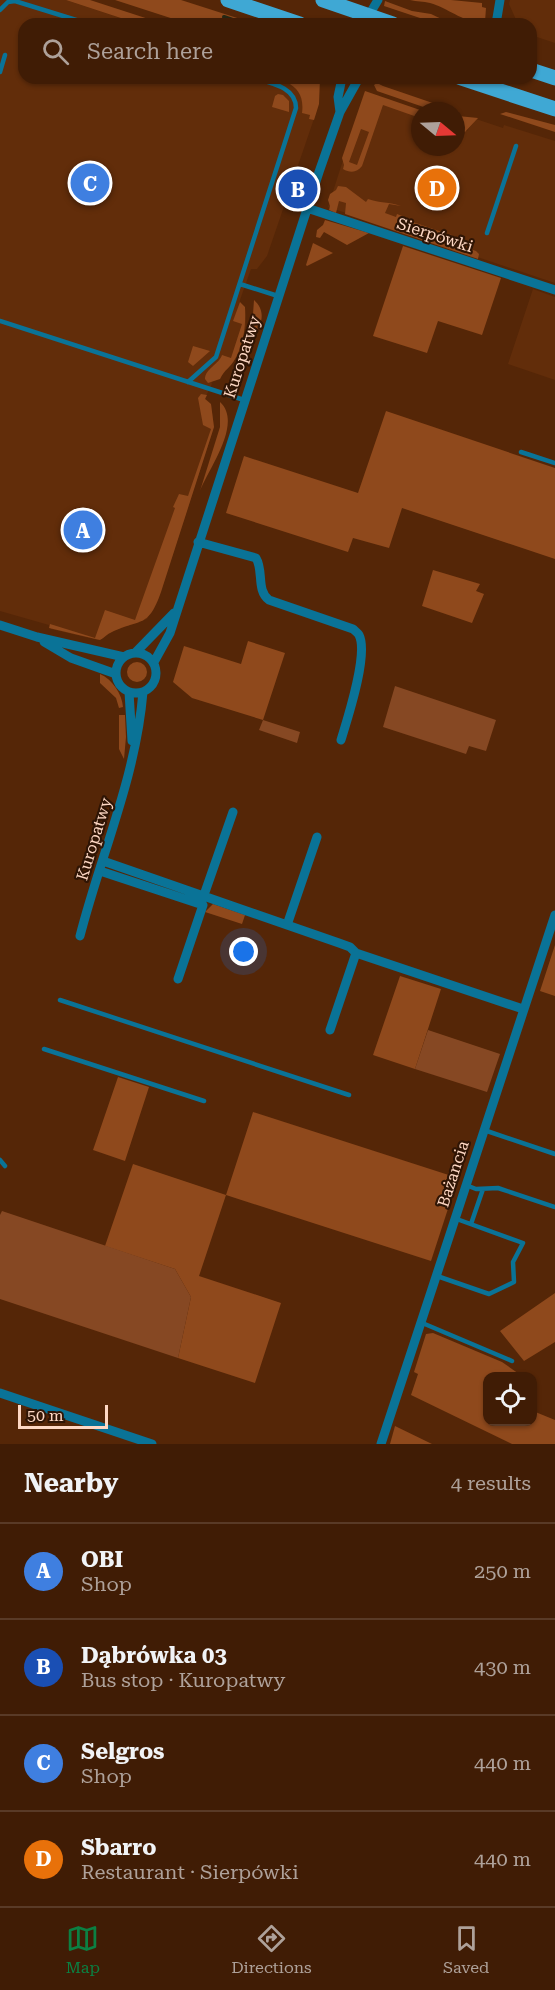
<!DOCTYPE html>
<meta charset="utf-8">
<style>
:root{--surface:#401c05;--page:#4b2913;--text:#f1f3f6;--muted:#aea19a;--line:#593a27;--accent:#0b8043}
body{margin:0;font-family:"Roboto Serif",serif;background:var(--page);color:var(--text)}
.controls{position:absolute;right:18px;bottom:18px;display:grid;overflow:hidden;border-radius:12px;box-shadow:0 2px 4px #0004}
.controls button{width:54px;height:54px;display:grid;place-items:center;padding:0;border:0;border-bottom:2px solid var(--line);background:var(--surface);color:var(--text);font:30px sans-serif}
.compass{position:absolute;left:411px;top:102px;width:54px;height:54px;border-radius:50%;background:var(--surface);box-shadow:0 2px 4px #0004;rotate:109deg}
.scale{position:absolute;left:18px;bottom:15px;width:90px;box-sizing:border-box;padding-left:6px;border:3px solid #fed8c4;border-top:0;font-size:16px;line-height:21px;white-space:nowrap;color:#fed8c4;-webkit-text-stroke:4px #2f1505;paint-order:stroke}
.you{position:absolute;left:244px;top:952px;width:21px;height:21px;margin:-15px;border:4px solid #fff;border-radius:50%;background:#1a73e8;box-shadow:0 0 0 9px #1a73e833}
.badge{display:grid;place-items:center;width:39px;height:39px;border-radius:50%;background:var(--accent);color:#fff;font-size:20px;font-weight:700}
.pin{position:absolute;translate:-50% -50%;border:3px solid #fff;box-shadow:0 2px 6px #0006}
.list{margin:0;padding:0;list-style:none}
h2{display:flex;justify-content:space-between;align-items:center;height:78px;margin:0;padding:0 24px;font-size:26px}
h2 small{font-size:20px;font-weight:400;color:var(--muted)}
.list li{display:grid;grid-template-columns:39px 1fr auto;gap:18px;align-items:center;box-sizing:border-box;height:96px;padding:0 24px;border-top:2px solid var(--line)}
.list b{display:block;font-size:22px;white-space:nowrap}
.list p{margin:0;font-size:20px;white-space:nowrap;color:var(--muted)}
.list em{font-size:20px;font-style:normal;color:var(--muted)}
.icon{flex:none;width:33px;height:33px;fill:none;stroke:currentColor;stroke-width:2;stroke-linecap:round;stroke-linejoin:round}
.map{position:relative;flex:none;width:555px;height:1444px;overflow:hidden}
.search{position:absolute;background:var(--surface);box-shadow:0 2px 4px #0004;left:18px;right:18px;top:18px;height:66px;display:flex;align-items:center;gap:15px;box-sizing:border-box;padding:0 21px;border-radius:18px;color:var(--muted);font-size:22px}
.sheet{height:462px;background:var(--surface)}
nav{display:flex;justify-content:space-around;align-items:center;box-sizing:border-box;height:84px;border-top:2px solid var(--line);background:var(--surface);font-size:16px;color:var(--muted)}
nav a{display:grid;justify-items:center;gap:3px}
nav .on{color:var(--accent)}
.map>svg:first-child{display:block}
</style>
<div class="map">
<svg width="555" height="1444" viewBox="0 0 555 1444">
<rect width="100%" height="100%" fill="#552607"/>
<!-- built -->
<path fill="#622d0a" d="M0 0H66L139 24H24V78H305L319 82 317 110 267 256 257 269H251L240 300V303L245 307 246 326 236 358 224 371 220 379 211 380 212 384 205 398 211 404 214 427 159 597 147 619 113 631 98 640 51 629 49 625 0 611Z
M510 0H555V43L531 35V24H518L509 4Z
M365 92 420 115V147H456V128L467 131 476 119 503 128 504 125 555 141V283L328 207Z
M533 289 555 297V380L508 364Z"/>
<!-- green -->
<path fill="#8f491c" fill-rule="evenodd" d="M66 0H90L164 24H139Z
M115 0H181L256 24H189Z
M410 0H451L482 3V7L486 8 485 22C464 24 449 8 430 3 423 1 417 2 410 0Z
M385 1 412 11 431 14 452 24H438L384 6Z
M287 78H320L319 104 314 120 309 119 310 115 302 113C304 98 299 88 286 82Z
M377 83 383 86 459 112H458L435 111 377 91 374 85Z
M365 91 423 111H420V118L383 105 362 166C357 173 350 173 343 169L344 165 342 158ZM361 129 369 132 357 165 349 162Z
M278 94 283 95 289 101V112L272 107 275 96Z
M506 112 555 125V132L500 114Z
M456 116H458L478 118 465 132 456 130Z
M338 186 346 187 366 202 368 199C379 203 390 202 401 206L389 204 385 213 396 217 397 214 410 219V221L442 232 441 237 447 239 450 234 456 238 455 244 476 251 479 254 478 259 345 214 346 203 339 201 336 213 329 210 330 206 328 200 330 194 336 190Z
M325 220 369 233 347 245 324 232 320 238 316 237 317 230 323 225Z
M313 243 333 253 307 266 306 265Z
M403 246 501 278 482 335 438 321 427 353 373 336Z
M254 300C273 317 252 338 243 355L252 328Z
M240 302 245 307C246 324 244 344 235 359 231 367 224 370 220 379L208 383 205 379C205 369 219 364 222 355L231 358 242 324 233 321Z
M193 346 210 351 193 366 188 362Z
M201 394 207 395 205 399 211 404 214 427 161 592C148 629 141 618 112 632 107 634 104 638 100 640L49 628 50 624 95 638 105 610 135 620 175 508 173 507 179 494 188 496 211 429 203 425 198 398Z
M220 402C243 423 209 468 200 491L220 427Z
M386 411 555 468V559L402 508 389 548 353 538 348 552 226 513 244 456 358 493Z
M433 570 480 584 476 591 484 594 472 623 422 606Z
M248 641 285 653 263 720 192 698 173 682 184 646 241 664Z
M127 672a10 10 0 1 1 20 0a10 10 0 1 1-20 0Z
M100 674C113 680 122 694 123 707L119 708 116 698 100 683Z
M119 715H125L126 737 124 759 119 749Z
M213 904 245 915 242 924 205 912Z
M555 945V996L540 991Z
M400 976 441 989 415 1069 373 1055Z
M118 1077 149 1087 125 1161 93 1150Z
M253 1112 458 1178 431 1261 226 1195 199 1276 281 1303 255 1383 178 1358 191 1297 175 1269 105 1246 133 1164 226 1195Z
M555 1293V1342L524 1361 500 1331Z
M433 1333 502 1362 522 1376H488V1422H532L533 1411 555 1420V1444H512L411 1395 418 1374 414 1372 426 1334Z
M395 1426 432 1444H390Z"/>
<!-- forest -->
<path fill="#864823" d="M395 686 496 720 486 751 469 746 466 754 383 727Z
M263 720 300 732 297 743 259 730Z
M428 1030 500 1054 487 1092 415 1069Z
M2 1211 175 1269 191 1297 178 1358 0 1299V1215Z"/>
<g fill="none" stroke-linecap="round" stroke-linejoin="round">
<!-- stream -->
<path stroke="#272814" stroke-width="4" d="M224 17 244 24"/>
<!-- lane -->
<path stroke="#0a7397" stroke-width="4.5" d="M0 10 8 2 15 1 89 24
M0 72 5 55
M487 233 516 146
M240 284 278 296
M0 321 244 400
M188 382 216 357 296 108C296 87 271 83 254 78
M521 452 555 463
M60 1000 349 1095
M44 1049 204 1101
M484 1130 555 1154
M0 1160 5 1166
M466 1185 476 1189 498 1188 555 1207
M471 1224 483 1189
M437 1276 489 1294 514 1282 513 1262 523 1243 454 1218
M420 1322 512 1361"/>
<!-- street -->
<path stroke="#0a7397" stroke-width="9" d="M369 15 378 0
M496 24 500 0
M340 112 338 97 342 78
M307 208 555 290
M198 542 256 558C264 571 256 590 269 600L353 629C354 630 358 633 359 635 369 654 347 720 341 740
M0 625 37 637 124 657
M44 642 71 658 116 674
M136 652 174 613
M116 673a20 20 0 1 1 40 0a20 20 0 1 1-40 0Z
M154 662 170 633 319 172 340 112 359 78
M129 692 132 741
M103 861 339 943 350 947 356 953 523 1009
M100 871 203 905 178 979
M204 895 233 812
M287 925 317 837
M80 936C101 854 136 777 143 692
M330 1030 356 953
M0 1393 152 1444
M381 1444 555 915"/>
<!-- primary -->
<path stroke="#3fa8d4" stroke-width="15" d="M228 0 300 24
M323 0 393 24
M531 70 555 78
M461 78 555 109"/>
</g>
<g text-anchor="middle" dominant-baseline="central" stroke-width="4.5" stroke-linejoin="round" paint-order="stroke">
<!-- street labels -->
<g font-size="16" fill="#fed8c4" stroke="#2f1505">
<text transform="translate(435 235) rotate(18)">Sierpówki</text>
<text transform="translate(242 357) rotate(-72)">Kuropatwy</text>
<text transform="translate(94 839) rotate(-73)">Kuropatwy</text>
<text transform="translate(453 1174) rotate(-72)">Bażancia</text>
</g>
</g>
</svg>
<div class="controls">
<button><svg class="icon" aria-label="locate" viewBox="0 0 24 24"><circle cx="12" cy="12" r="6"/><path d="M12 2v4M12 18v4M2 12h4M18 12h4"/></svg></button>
</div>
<svg class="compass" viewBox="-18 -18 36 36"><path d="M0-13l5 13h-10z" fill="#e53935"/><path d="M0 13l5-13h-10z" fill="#aea19a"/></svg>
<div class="scale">50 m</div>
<div class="you"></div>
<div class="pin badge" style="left:83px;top:530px;background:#3f7fe0">A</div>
<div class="pin badge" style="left:298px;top:189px;background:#1a4fb4">B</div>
<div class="pin badge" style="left:90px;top:183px;background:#3f7fe0">C</div>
<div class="pin badge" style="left:437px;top:188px;background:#e8710a">D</div>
<div class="search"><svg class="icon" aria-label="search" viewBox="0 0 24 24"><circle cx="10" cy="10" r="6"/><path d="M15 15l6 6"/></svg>Search here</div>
</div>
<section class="sheet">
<h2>Nearby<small>4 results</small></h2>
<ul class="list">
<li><span class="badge" style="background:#3f7fe0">A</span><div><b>OBI</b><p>Shop</p></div><em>250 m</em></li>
<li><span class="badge" style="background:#1a4fb4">B</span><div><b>Dąbrówka 03</b><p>Bus stop · Kuropatwy</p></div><em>430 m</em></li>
<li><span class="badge" style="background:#3f7fe0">C</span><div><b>Selgros</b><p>Shop</p></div><em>440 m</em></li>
<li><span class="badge" style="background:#e8710a">D</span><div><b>Sbarro</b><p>Restaurant · Sierpówki</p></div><em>440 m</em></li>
</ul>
</section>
<nav>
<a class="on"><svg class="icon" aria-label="map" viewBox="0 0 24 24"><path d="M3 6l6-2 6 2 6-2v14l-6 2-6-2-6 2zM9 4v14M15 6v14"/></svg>Map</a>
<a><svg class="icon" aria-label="directions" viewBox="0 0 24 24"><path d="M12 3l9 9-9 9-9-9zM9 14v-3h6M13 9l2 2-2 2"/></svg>Directions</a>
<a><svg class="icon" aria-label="saved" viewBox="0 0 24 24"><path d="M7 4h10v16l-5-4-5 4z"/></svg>Saved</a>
</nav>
